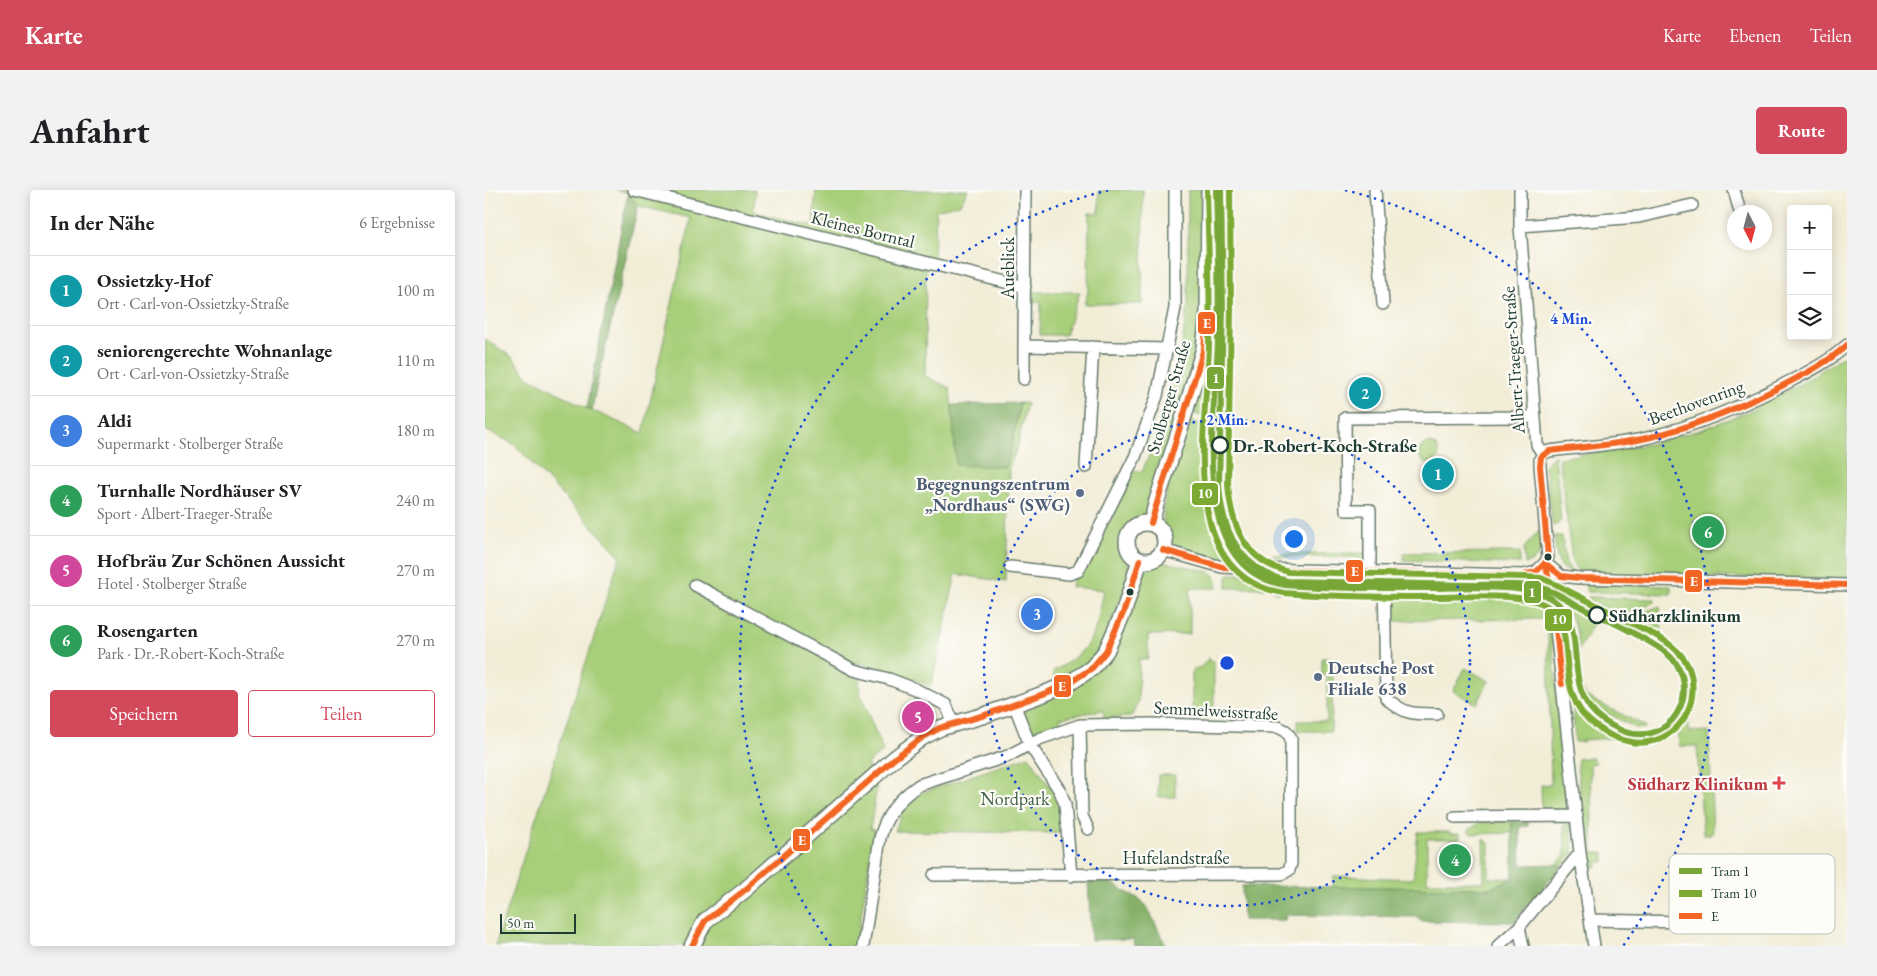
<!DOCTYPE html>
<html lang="de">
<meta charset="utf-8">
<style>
:root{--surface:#fff;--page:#f2f2f2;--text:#202124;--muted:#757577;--line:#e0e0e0;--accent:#d1495b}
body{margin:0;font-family:"EB Garamond",serif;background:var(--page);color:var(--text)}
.controls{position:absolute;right:15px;top:15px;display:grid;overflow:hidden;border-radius:5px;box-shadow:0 2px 12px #0003}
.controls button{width:45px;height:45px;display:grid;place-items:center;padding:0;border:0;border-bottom:1px solid var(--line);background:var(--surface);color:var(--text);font:25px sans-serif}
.compass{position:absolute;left:1242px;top:15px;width:45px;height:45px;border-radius:50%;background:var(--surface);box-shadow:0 2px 12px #0003;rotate:174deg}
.scale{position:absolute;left:15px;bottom:12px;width:76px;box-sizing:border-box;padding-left:5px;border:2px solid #1f3d34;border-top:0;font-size:14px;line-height:18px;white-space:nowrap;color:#1f3d34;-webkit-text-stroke:4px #fdfcf7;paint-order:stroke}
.you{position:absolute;left:808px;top:348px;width:18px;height:18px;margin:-12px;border:4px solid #fff;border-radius:50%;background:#1a73e8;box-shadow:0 0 0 8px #1a73e833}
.badge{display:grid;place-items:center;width:32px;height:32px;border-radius:50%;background:var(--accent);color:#fff;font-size:16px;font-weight:700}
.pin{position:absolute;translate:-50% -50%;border:2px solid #fff;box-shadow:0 1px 5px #0006}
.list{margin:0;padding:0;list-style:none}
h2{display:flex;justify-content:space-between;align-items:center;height:65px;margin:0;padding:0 20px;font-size:21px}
h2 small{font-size:16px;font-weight:400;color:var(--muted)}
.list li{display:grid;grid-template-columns:32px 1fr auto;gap:15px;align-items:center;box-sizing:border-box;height:70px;padding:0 20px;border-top:1px solid var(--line)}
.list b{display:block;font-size:19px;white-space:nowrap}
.list p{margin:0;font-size:16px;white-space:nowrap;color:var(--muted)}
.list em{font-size:16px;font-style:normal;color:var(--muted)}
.actions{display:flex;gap:10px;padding:15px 20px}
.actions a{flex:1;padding:11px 0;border:1px solid var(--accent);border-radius:5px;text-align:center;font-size:18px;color:var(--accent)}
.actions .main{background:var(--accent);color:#fff}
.icon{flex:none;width:28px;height:28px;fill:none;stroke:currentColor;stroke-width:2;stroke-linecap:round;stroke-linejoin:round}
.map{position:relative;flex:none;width:1362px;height:756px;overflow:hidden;border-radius:5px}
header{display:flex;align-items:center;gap:30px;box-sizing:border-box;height:70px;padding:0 25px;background:var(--accent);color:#fff}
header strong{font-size:24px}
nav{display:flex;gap:28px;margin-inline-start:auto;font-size:18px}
.intro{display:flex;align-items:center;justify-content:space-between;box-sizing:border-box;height:120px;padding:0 30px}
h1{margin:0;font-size:35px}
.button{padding:12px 22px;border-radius:5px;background:var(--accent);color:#fff;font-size:18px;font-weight:700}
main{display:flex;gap:30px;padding:0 30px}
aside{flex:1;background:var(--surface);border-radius:5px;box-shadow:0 2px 12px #0003}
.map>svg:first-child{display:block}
</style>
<header>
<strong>Karte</strong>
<nav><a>Karte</a><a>Ebenen</a><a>Teilen</a></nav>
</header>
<div class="intro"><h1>Anfahrt</h1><a class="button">Route</a></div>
<main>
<aside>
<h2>In der Nähe<small>6 Ergebnisse</small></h2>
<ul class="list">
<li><span class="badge" style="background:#0f9aa8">1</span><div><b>Ossietzky-Hof</b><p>Ort · Carl-von-Ossietzky-Straße</p></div><em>100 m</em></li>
<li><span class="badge" style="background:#0f9aa8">2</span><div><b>seniorengerechte Wohnanlage</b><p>Ort · Carl-von-Ossietzky-Straße</p></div><em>110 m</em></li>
<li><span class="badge" style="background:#3f7fe0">3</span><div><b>Aldi</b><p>Supermarkt · Stolberger Straße</p></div><em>180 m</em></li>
<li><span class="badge" style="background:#2e9e5b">4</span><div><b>Turnhalle Nordhäuser SV</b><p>Sport · Albert-Traeger-Straße</p></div><em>240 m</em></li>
<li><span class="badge" style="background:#d1479c">5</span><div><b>Hofbräu Zur Schönen Aussicht</b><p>Hotel · Stolberger Straße</p></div><em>270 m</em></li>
<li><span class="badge" style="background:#2e9e5b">6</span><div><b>Rosengarten</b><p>Park · Dr.-Robert-Koch-Straße</p></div><em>270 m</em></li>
</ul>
<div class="actions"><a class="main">Speichern</a><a>Teilen</a></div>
</aside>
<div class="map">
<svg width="1362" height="756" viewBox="0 0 1362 756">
<rect width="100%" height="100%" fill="#fdfcf7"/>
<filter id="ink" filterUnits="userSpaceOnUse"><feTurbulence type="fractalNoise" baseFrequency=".02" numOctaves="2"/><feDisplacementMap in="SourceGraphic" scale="10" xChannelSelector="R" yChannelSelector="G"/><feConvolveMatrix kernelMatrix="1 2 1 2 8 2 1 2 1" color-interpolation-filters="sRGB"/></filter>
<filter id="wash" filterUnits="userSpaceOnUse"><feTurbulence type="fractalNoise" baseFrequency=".0096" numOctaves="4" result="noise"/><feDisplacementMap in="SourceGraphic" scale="20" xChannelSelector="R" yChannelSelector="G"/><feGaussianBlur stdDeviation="1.12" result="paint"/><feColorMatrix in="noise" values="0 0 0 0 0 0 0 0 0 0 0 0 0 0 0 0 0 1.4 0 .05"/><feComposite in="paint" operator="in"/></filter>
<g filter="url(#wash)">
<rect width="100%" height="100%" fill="#f2edd7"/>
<!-- green -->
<path fill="#a7ce79" stroke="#638656" d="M131 0H270L269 22 328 36 331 0H483L475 14 451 20 449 66 441 77 440 186 465 198 472 275 520 277 526 259 535 213H542L532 258 524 277 521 392 471 384 446 496 373 472 375 503 398 561 382 574 392 597 385 639 390 640 371 756H10L135 366 29 254 0 240V149L27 167 43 187 102 218 158 243 206 28 153 16 143 3Z
M614 0H658L657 114H599L603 102 604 23H614Z
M703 0H720L716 144 667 310 660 323 640 339 638 347V359L644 368 643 387 635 411 615 458 603 472 591 482 570 492 568 481C608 461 611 442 619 400L586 397 589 384 648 280 657 282 679 229 697 153 703 115Z
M740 0H744L743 74 740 78Z
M731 89V146L727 228 709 224 723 166Z
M740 89 743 92 742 215 736 225 740 181Z
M548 102H595L580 145H555L556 112H548Z
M1362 164V390L1094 384 1087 371 1074 268 1165 254 1215 240 1262 222 1315 194Z
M706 231 717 234 722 240V300H727L732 336 748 372C732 368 699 364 687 352 663 328 696 258 706 231Z
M934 263a10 10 0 1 1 20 0a10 10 0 1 1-20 0Z
M1070 265 1076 330 1073 334 1068 336 1060 274Z
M737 304H743L753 335 765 358 772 364 775 374H768C748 354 739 332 737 304Z
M1054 341C1056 356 1058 370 1040 374L1039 358Z
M1069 346H1077L1081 373 1089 384C1069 377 1072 364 1069 346Z
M1035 362V374L919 370 918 363Z
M880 363 879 377 872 378 871 367H787V364Z
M674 371 723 381C730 385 733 389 732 398H705V444L663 445V469H654L653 513 646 527 619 528 618 520 575 528V538L551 544 543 540 538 530 539 522 544 514 577 502 644 427 659 384 664 376Z
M744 384H766L782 394 780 398H742V387Z
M790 385 892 387 895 391 805 389Z
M914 388 1036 392 1037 394 914 392Z
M1100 394 1186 396V404L1102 402Z
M790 396 823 399 895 400 892 403 791 402 788 400Z
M913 402 1042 403 1053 405 1064 411 1082 623H1057L1056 595H1066L1063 443 1060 429 908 431V415Z
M1103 407 1170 409V412L1134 426 1104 410Z
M1073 408 1109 432 1093 461 1092 443 1086 427Z
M1175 416 1177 457 1155 445 1157 440 1153 436 1141 429Z
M724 468 725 471H729V527H707V480L716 477Z
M837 468H849L846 541H813V531H842V485H837Z
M980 478 1004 491 992 514 968 501Z
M1090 489C1094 524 1110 537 1143 547L1098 550V552H1090L1087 504 1088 500 1087 490Z
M1096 498 1102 507 1160 536V538H1151L1108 516 1100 508Z
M1202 506 1203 541 1224 542 1228 644H1218L1212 556H1194L1193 544 1168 545C1188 536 1196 527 1202 506Z
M544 566 575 611 577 643 410 641 417 622 434 604Z
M1106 567 1111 573 1105 574 1108 663H1119V672H1112V677L1105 675 1102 672 1092 575 1093 569Z
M673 585H690V607H673Z
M995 632H1027V643L987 644 983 641Z
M1086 634 1088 663 1076 677 1073 674 1074 671 1080 666 1079 635Z
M933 642H965V644H975V649H942V692H999L998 649 1004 653V688H1028L1006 698 848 697V686L928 689Z"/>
<!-- forest -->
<path fill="#85b169" stroke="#52774e" d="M143 3 153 16 110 203 107 221 102 218Z
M535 213 526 259 520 277 471 275 467 215Z
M1027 632H1043V636L1035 637 1036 675 1073 674 1076 677 1029 732 935 731V727L801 725 800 730H758L757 696 1006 698 1028 688Z
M603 692H624L656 710 663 718 681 756H649L648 749 606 750Z"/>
</g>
<g filter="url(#ink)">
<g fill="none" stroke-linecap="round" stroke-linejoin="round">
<defs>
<path id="minor" d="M149 0 540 97
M540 0 539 156 683 159
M890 0 898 114
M1035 0V36L1052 255 1058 264
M1249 0 1255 22
M1035 36 1154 27 1207 15
M539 189V156
M1058 264 1055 269V276L1063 367 1060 373 1067 402 1095 663 1109 756
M1058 264 1064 261C1098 257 1132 255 1166 247 1211 235 1253 218 1294 197 1317 185 1343 173 1362 155
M601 277 608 157
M678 360 737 377 773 379 1038 385 1051 382 1060 373
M1060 373 1076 386 1094 388 1362 395
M525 377 584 384 593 381 650 267 672 206 690 118V0
M885 382V320H861L860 228 1049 227
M899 382 901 508C921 525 927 524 952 524
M210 395 369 480 404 489 430 499 461 515 469 534
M529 514 545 555 575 601 580 614 586 686
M595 535 597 626 603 639
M970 627 1092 626
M1105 730 1244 733
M1034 737 1038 756
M378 756 395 648C401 624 414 608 434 595L523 566 554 549 595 535 666 534 793 537 801 541 806 548V673L804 680 797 684 449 685
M1013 756 1034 737 1095 663"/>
<path id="secondary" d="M642 352a19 19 0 1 1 38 0a19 19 0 1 1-38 0Z
M666 333 673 307 696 236 719 158 723 122 724 0
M207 756 220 731 260 700 410 568 438 547 455 538 500 525 561 503 586 492 607 478 621 461 639 421 655 370"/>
</defs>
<!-- minor casing -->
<use href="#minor" stroke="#697b6d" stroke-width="14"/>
<!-- secondary casing -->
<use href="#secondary" stroke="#697b6d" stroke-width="18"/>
<!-- minor -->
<use href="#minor" stroke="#fff" stroke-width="11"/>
<!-- secondary -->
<use href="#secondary" stroke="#fff" stroke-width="15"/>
<!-- tram -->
<path stroke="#1f3d34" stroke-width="1" d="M1076 407 1115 431 1164 452"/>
<defs>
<path id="bus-1" d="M666 333 719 158 723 122 724 0
M678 360 737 377 773 379 1038 385 1051 382 1060 373
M1060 373 1076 386 1094 388 1362 395
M1077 494 1067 402 1060 373 1063 367 1055 276 1056 267 1064 261C1098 257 1133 255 1166 247 1209 236 1251 219 1291 199 1316 186 1341 174 1362 155
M207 756 220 731 260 700 410 568 438 547 455 538 500 525 561 503 586 492 607 478 621 461 639 421 655 370"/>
</defs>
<!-- bus-1 casing -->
<use href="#bus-1" stroke="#fdfcf7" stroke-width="10"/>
<!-- bus-1 -->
<use href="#bus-1" stroke="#f26522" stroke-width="6"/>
<defs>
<path id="tram-1" d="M731 0C732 49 735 99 733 148 732 220 698 378 800 395 848 399 896 398 944 398 973 398 1043 393 1067 409 1109 437 1071 498 1119 531 1127 536 1135 541 1144 543 1193 554 1219 491 1180 462 1155 444 1126 432 1100 419 1086 412 1072 402 1057 398 1040 393 1004 395 985 395 924 394 864 392 803 391 754 380 737 341 734 295L738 119 736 0"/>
<path id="tram-2" d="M722 0C723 52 726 104 724 155 722 232 689 386 799 403 848 407 898 407 946 407 973 407 1041 402 1062 416 1098 441 1063 502 1111 536 1121 543 1130 549 1142 551 1160 556 1180 550 1193 536 1211 517 1213 484 1195 464 1182 449 1162 441 1144 432 1120 419 1095 407 1070 394L1056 388 1039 387 804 382C760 372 746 336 743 294L746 119 745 0"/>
</defs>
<!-- tram-1 casing -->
<use href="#tram-1" stroke="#fdfcf7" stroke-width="10"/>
<!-- tram-2 casing -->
<use href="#tram-2" stroke="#fdfcf7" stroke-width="10"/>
<!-- tram-1 -->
<use href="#tram-1" stroke="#78a738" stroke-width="6"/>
<!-- tram-2 -->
<use href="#tram-2" stroke="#7ba932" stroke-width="6"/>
</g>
</g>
<!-- distance rings -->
<g fill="none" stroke="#1d4ed8" stroke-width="2.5" stroke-dasharray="2.5 5">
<circle cx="742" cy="473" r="243"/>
<path d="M346 756A487 487 0 0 1 624 0M860 0A487 487 0 0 1 1138 756"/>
</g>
<!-- markers -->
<g fill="#fdfcf7" stroke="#1f3d34" stroke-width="2.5">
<circle cx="735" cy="255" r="8"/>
<circle cx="1112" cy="425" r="8"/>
</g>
<g fill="#5c6f8a" stroke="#fdfcf7" stroke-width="2">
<circle cx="595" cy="303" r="5"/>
<circle cx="833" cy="487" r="5"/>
</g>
<g fill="#1f3d34" stroke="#fdfcf7" stroke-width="2">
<circle cx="1063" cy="367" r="4.5"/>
<circle cx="645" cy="402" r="4.5"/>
</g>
<path fill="#e0444e" stroke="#fdfcf7" stroke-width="2" d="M1291.5 585.5h5v5h5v5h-5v5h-5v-5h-5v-5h5z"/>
<g text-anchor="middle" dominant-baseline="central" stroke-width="4.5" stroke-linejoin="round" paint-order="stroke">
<!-- street labels -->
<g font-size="18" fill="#1f3d34" stroke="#fdfcf7">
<text transform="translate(378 39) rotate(14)">Kleines Borntal</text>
<text transform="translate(522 78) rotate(-90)">Aueblick</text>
<text transform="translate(1028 170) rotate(-94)">Albert-Traeger-Straße</text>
<text transform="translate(683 207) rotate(-74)">Stolberger Straße</text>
<text transform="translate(1211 212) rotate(-20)">Beethovenring</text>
<text transform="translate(731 520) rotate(3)">Semmelweisstraße</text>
<text x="691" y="667">Hufelandstraße</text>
</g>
<!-- stop labels -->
<g font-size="18" font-weight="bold" fill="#1f3d34" stroke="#fdfcf7" text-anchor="start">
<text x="748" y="255">Dr.-Robert-Koch-Straße</text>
<text x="1124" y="425">Südharzklinikum</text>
</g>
<!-- service labels -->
<g font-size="18" font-weight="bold" fill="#4e5e75" stroke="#fdfcf7" text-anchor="end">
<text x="585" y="293">Begegnungszentrum<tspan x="585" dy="21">„Nordhaus“ (SWG)</tspan></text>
<text x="843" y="477" text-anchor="start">Deutsche Post<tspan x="843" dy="21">Filiale 638</tspan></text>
</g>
<!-- health labels -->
<g font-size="18" font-weight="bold" fill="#be3a42" stroke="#fdfcf7" text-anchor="end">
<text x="1283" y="593">Südharz Klinikum</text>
</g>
<!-- park labels -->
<g font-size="18" fill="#416145" stroke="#fdfcf7">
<text x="530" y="608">Nordpark</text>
</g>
</g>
<!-- legend -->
<rect x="1184" y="664" width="166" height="80" rx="8" fill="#fdfcf7" stroke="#bac3bc" stroke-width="1"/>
<rect x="1194" y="678" width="23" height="6" fill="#78a738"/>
<rect x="1194" y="700" width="23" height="7" fill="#7ba932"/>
<rect x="1194" y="723" width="23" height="6" fill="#f26522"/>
<g font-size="14" fill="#1f3d34">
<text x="1226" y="686">Tram 1</text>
<text x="1226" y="708">Tram 10</text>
<text x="1226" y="731">E</text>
</g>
<circle cx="742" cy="473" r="8" fill="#1d4ed8" stroke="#fdfcf7" stroke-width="2.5"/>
<g font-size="15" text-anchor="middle" font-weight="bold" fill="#1d4ed8" stroke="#fdfcf7" stroke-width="4.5" stroke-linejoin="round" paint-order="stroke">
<text x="1086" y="134">4 Min.</text>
<text x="742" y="235">2 Min.</text>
</g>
<g stroke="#fdfcf7" stroke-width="2">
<rect x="712" y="121" width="19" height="24" rx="5" fill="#f26522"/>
<rect x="721" y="176" width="19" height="24" rx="5" fill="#78a738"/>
<rect x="706" y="292" width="28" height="24" rx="5" fill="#7ba932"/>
<rect x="860" y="369" width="19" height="24" rx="5" fill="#f26522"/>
<rect x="1199" y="379" width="19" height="24" rx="5" fill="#f26522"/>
<rect x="1038" y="390" width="19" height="24" rx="5" fill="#78a738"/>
<rect x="1059" y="418" width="29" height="24" rx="5" fill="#7ba932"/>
<rect x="568" y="484" width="19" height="24" rx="5" fill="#f26522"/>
<rect x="307" y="638" width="19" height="24" rx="5" fill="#f26522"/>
</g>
<g font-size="14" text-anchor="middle" font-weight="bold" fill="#fff">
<text x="722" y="138">E</text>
<text x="731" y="193">1</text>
<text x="720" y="308">10</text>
<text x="870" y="386">E</text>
<text x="1209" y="396">E</text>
<text x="1047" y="407">1</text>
<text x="1074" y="434">10</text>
<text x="577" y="501">E</text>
<text x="317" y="655">E</text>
</g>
</svg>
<div class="controls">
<button>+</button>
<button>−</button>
<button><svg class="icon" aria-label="layers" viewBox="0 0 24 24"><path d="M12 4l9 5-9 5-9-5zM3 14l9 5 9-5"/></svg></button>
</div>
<svg class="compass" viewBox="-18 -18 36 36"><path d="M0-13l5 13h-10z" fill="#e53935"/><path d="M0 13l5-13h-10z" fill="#757577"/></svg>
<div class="scale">50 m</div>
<div class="you"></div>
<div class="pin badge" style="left:953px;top:284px;background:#0f9aa8">1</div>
<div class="pin badge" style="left:880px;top:203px;background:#0f9aa8">2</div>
<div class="pin badge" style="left:552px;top:424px;background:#3f7fe0">3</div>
<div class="pin badge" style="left:970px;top:670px;background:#2e9e5b">4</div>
<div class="pin badge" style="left:433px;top:527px;background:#d1479c">5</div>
<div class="pin badge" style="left:1223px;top:342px;background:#2e9e5b">6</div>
</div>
</main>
